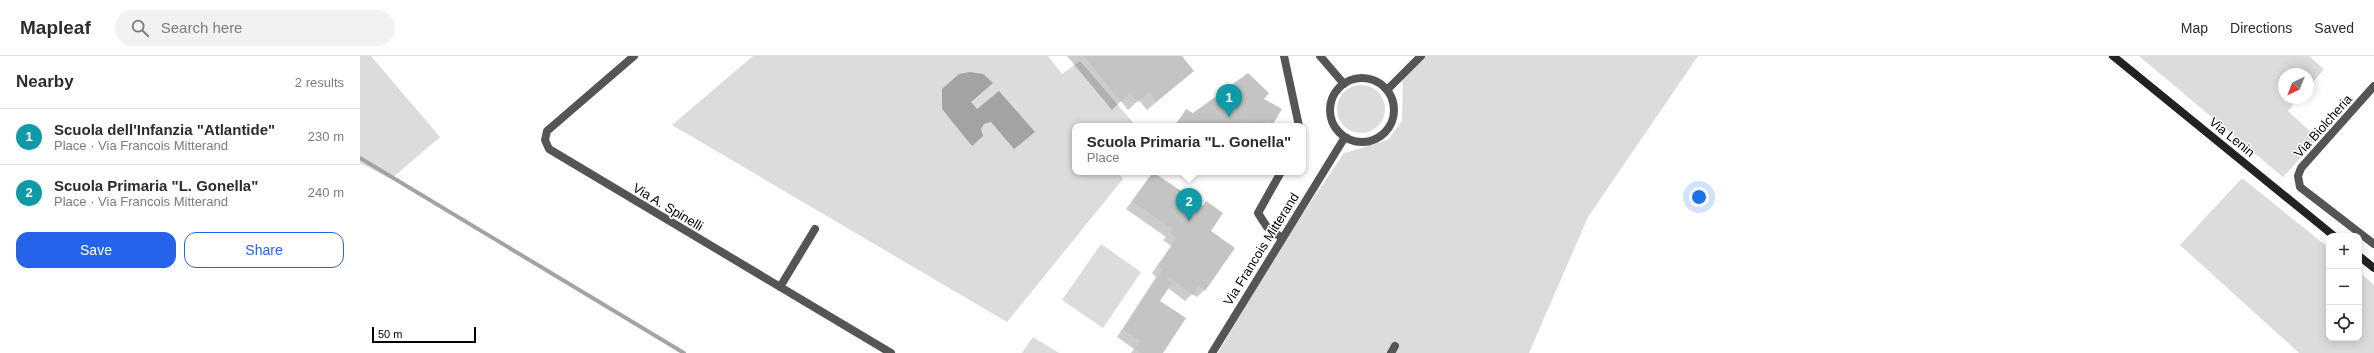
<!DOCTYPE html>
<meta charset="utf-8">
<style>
:root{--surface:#fff;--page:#f2f2f3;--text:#2b2b33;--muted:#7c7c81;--line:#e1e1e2;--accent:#2563eb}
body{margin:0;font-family:Helvetica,sans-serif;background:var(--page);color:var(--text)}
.controls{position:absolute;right:12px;bottom:12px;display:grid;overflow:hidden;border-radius:8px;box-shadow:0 2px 10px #0003}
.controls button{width:36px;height:36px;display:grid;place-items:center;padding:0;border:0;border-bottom:1px solid var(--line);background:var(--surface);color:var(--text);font:20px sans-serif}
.compass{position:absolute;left:1918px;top:12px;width:36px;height:36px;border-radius:50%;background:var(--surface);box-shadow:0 2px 10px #0003;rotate:223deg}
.scale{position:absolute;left:12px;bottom:10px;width:104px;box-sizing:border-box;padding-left:4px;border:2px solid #000;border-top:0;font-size:11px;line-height:14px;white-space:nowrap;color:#000;-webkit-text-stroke:3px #fff;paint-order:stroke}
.you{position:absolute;left:1339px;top:141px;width:14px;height:14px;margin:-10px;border:3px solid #fff;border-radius:50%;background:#1a73e8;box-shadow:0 0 0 6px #1a73e833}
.badge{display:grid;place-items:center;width:26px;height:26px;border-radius:50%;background:var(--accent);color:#fff;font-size:13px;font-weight:700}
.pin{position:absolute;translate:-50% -33px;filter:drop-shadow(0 1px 2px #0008)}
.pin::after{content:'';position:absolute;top:21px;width:14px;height:12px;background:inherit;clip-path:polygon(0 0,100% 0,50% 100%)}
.popup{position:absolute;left:712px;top:67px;width:234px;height:52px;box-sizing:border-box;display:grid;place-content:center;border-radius:8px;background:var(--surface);filter:drop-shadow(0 1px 3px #0005);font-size:13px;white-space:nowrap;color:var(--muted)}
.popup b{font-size:15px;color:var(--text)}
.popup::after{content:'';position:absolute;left:50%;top:100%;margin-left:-8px;border:8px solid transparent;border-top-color:var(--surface)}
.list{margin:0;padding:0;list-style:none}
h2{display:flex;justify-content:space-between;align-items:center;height:52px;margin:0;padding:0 16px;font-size:17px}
h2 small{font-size:13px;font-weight:400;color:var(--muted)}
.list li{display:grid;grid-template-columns:26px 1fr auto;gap:12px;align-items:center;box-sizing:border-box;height:56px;padding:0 16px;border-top:1px solid var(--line)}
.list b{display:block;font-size:15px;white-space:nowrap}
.list p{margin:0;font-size:13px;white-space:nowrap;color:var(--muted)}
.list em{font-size:13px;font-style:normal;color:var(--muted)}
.actions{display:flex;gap:8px;padding:12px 16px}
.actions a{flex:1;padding:9px 0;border:1px solid var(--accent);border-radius:12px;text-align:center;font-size:14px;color:var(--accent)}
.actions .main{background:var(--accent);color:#fff}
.icon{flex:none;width:22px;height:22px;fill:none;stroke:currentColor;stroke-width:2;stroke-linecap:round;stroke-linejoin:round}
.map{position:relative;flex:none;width:2014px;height:297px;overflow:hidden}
header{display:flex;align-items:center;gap:24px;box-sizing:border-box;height:56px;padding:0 20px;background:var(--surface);border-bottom:1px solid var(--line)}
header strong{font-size:19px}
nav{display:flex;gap:22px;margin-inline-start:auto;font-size:14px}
.search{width:280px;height:36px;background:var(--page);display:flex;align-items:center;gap:10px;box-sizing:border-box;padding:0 14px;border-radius:22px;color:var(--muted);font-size:15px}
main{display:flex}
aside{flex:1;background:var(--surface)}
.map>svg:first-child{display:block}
</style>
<header>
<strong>Mapleaf</strong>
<div class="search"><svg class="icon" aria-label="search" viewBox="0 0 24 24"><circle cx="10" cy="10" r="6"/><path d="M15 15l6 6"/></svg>Search here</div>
<nav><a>Map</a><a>Directions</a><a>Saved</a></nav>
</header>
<main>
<aside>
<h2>Nearby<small>2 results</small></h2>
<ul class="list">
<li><span class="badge" style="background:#0f9aa8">1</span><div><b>Scuola dell'Infanzia &quot;Atlantide&quot;</b><p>Place · Via Francois Mitterand</p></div><em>230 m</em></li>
<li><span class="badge" style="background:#0f9aa8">2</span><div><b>Scuola Primaria &quot;L. Gonella&quot;</b><p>Place · Via Francois Mitterand</p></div><em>240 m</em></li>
</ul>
<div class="actions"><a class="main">Save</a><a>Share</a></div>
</aside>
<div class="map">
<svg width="2014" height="297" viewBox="0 0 2014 297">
<rect width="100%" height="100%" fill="#fff"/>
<!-- green -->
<path fill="#dcdcdc" d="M0 0H11L80 81 31 123 0 107Z
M393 0H688L702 18 720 5 776 70H715V116H758L763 123 647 266 312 69Z
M1063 0H1338L1228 161 1169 297H858L920 191 984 97 1028 84 1042 65 1043 19Z
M1779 0H1949L1964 13 1948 32V18H1924V42H1939L1928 55 1958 83 1923 121Z
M977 53a24 24 0 1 1 48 0a24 24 0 1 1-48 0Z
M1882 122 1969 192V282H1999V216L2014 229V297H1939L1820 189Z
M741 188 781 216 743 272 702 244Z
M673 281 699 297H662Z"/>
<!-- water -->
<path fill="#a3a3a3" d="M610 16 623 18 633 27 611 46 617 53 639 35 675 76 654 93 631 66 624 68 621 73 623 80 612 90 582 53V33L599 18Z"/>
<!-- shadow -->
<path fill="#0003" d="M707 0H821L833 15 787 54 779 44 768 54 761 45 752 54Z
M903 43 912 67 909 70H814L826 54 833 58Z
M793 117 842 151 846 146 849 175 844 234 837 241 832 238 825 245 808 232 799 246 802 297H771L774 293 757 281 796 221 792 217 811 190 803 184 806 181 766 153Z"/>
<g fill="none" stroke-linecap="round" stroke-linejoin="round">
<!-- stream -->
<path stroke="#a3a3a3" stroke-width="4" d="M0 102 324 297"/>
</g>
<!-- building -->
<path fill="#c4c4c4" d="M724 0H822L834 15 796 46 789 36 778 46 770 37 761 46Z
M888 17 909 37 904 43 922 53 913 68 908 65 906 70 893 66 891 70 882 65 876 70H816L826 53 833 57Z
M793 116 843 150 846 145 863 157 851 175 875 192 845 235 839 230 833 239 809 221 807 224 812 227 800 245 826 262 803 297H781L775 293 781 285 763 274 803 213 798 210 817 182 810 177 812 173 772 145Z"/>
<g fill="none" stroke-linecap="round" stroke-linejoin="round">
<!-- lane -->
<path stroke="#555" stroke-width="8" d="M924 0 939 70
M921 116 898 157 907 171 922 182"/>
<!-- street -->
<path stroke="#555" stroke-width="8" d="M274 0 187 75 185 84 189 93 531 297
M960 0 984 28
M970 54a32 32 0 1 1 64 0a32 32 0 1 1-64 0Z
M2014 30 1941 112 1938 120 1940 131 2014 188
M1027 34 1061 0
M420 231 455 173
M852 297 985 81
M1031 297 1035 290"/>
<!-- secondary -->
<path stroke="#222" stroke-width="8" d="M1753 0 1974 180
M1999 200 2014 212"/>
</g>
<g text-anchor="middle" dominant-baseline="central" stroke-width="3" stroke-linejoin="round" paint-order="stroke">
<!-- street labels -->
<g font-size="13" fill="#000" stroke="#fff">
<text transform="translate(1963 70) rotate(-48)">Via Biolcheria</text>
<text transform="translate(1872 81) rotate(39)">Via Lenin</text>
<text transform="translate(308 151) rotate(31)">Via A. Spinelli</text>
<text transform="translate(901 193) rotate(-58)">Via Francois Mitterand</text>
</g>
</g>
</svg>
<div class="controls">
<button>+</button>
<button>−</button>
<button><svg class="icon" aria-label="locate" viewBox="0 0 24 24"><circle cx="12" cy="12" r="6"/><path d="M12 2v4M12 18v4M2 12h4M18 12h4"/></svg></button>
</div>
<svg class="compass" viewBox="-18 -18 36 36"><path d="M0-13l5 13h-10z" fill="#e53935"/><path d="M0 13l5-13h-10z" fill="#7c7c81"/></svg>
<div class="scale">50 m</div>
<div class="you"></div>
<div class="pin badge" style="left:869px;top:61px;background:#0f9aa8">1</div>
<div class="pin badge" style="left:829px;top:165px;background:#0f9aa8">2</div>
<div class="popup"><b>Scuola Primaria &quot;L. Gonella&quot;</b>Place</div>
</div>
</main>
